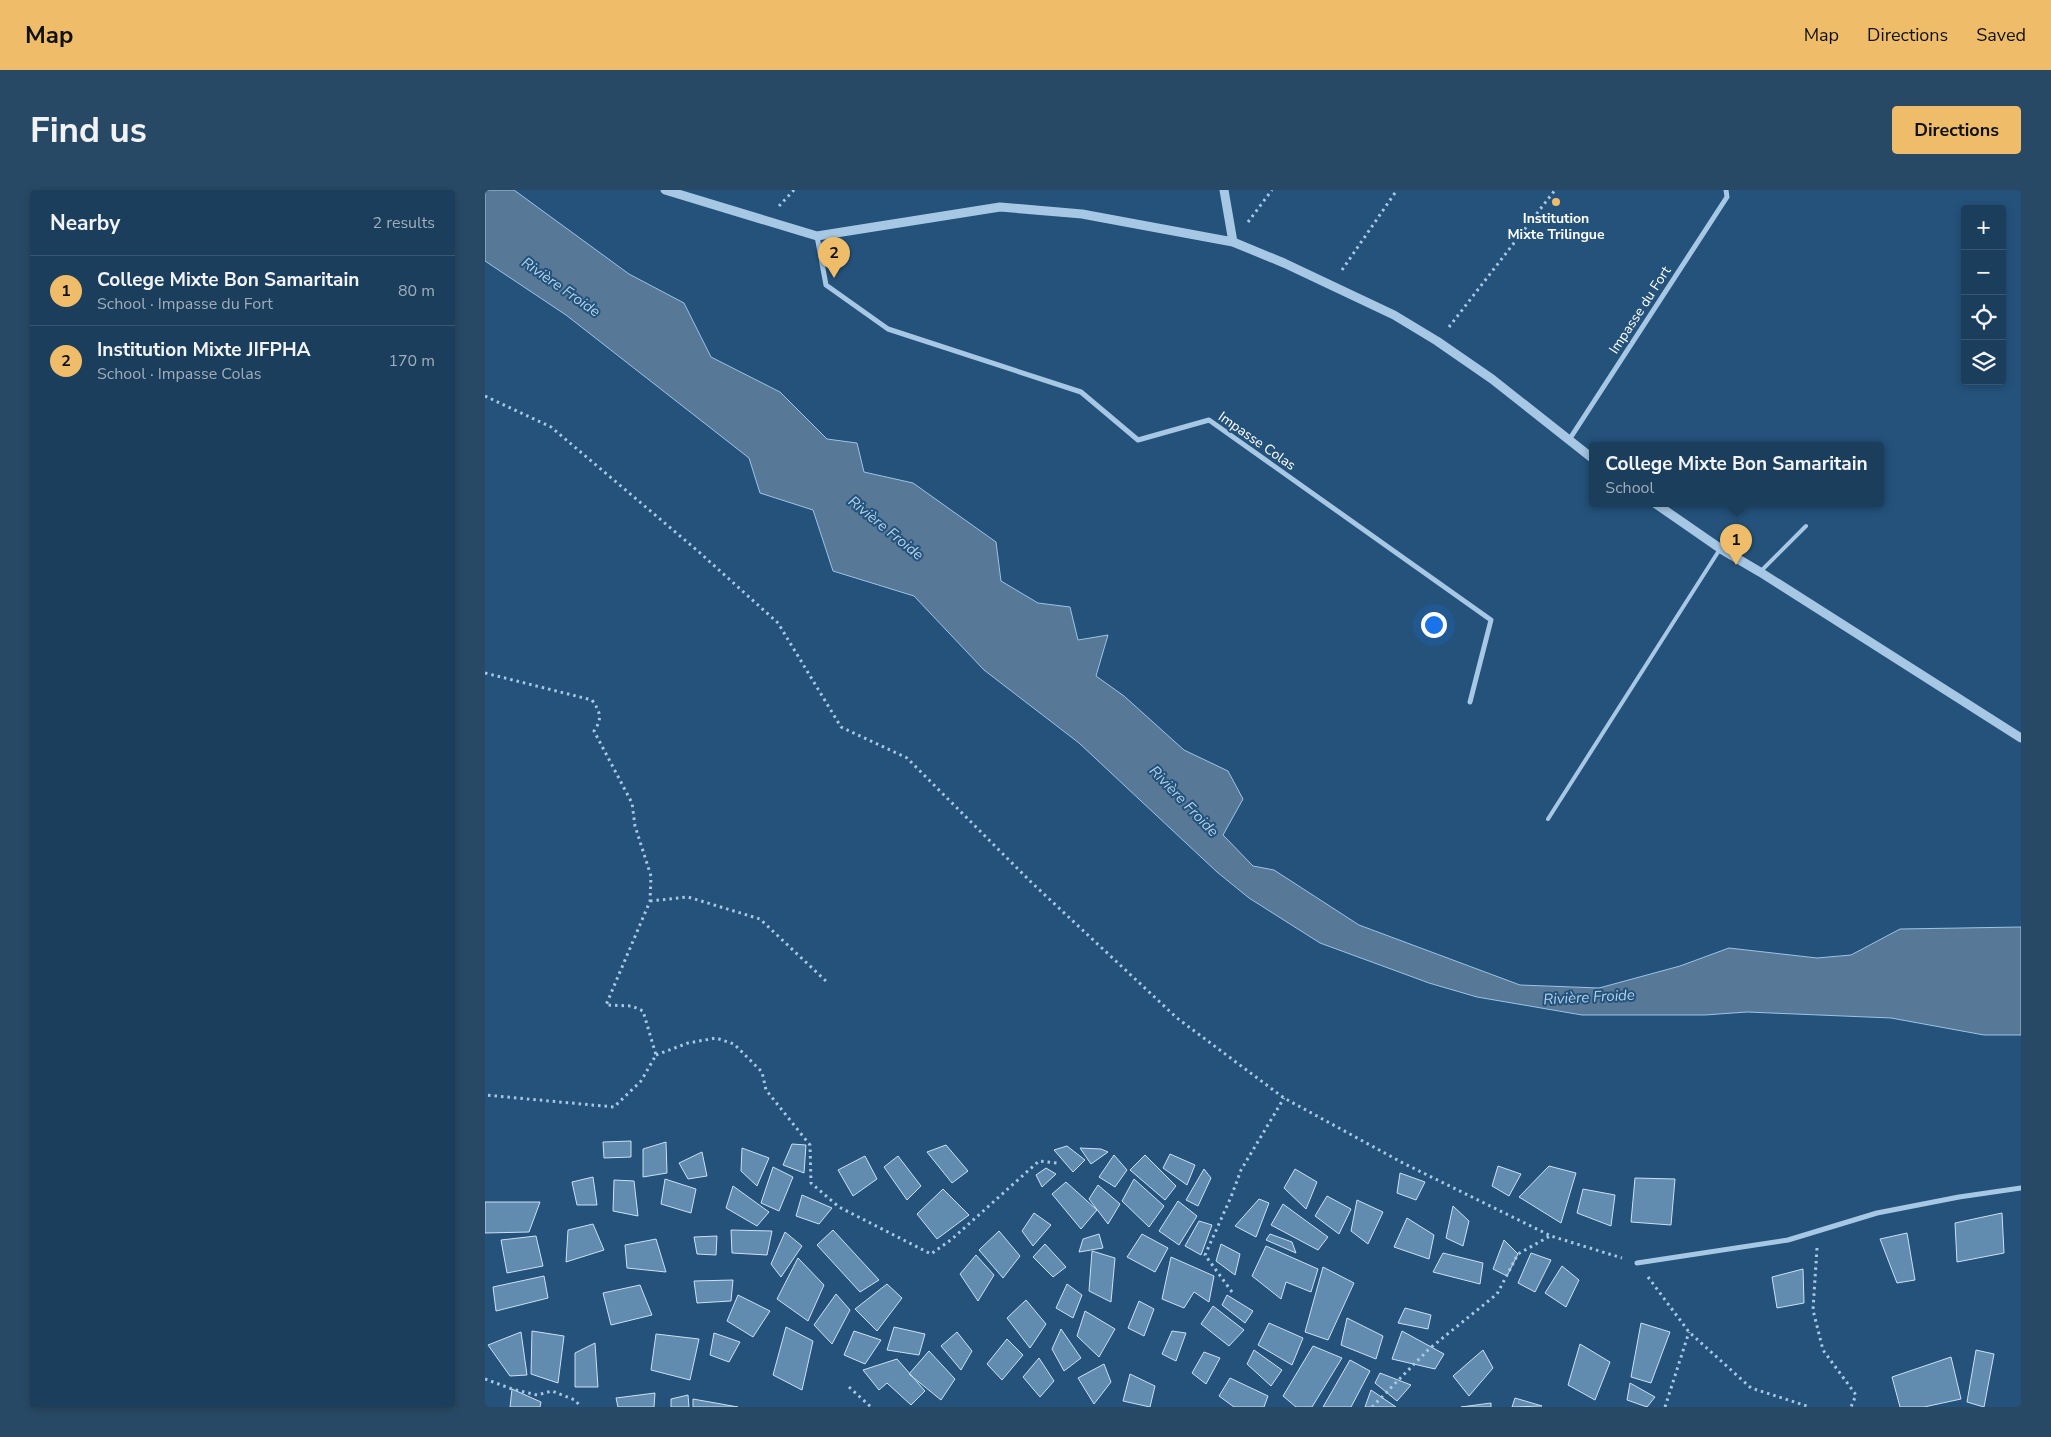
<!DOCTYPE html>
<meta charset="utf-8">
<style>
:root{--surface:#1b3e5c;--page:#284965;--text:#f1f3f6;--muted:#a0aebb;--line:#395772;--accent:#efbd6a}
body{margin:0;font-family:"Nunito Sans",sans-serif;background:var(--page);color:var(--text)}
.controls{position:absolute;right:15px;top:15px;display:grid;overflow:hidden;border-radius:5px;box-shadow:0 2px 8px #0003}
.controls button{width:45px;height:45px;display:grid;place-items:center;padding:0;border:0;border-bottom:1px solid var(--line);background:var(--surface);color:var(--text);font:25px sans-serif}
.you{position:absolute;left:948px;top:434px;width:18px;height:18px;margin:-12px;border:4px solid #fff;border-radius:50%;background:#1a73e8;box-shadow:0 0 0 8px #1a73e833}
.badge{display:grid;place-items:center;width:32px;height:32px;border-radius:50%;background:var(--accent);color:#111;font-size:16px;font-weight:700}
.pin{position:absolute;translate:-50% -41px;filter:drop-shadow(0 1px 2px #0008)}
.pin::after{content:'';position:absolute;top:26px;width:18px;height:15px;background:inherit;clip-path:polygon(0 0,100% 0,50% 100%)}
.popup{position:absolute;left:1104px;top:252px;width:295px;height:65px;box-sizing:border-box;display:grid;place-content:center;border-radius:5px;background:var(--surface);filter:drop-shadow(0 1px 4px #0005);font-size:16px;white-space:nowrap;color:var(--muted)}
.popup b{font-size:19px;color:var(--text)}
.popup::after{content:'';position:absolute;left:50%;top:100%;margin-left:-10px;border:10px solid transparent;border-top-color:var(--surface)}
.list{margin:0;padding:0;list-style:none}
h2{display:flex;justify-content:space-between;align-items:center;height:65px;margin:0;padding:0 20px;font-size:21px}
h2 small{font-size:16px;font-weight:400;color:var(--muted)}
.list li{display:grid;grid-template-columns:32px 1fr auto;gap:15px;align-items:center;box-sizing:border-box;height:70px;padding:0 20px;border-top:1px solid var(--line)}
.list b{display:block;font-size:19px;white-space:nowrap}
.list p{margin:0;font-size:16px;white-space:nowrap;color:var(--muted)}
.list em{font-size:16px;font-style:normal;color:var(--muted)}
.icon{flex:none;width:28px;height:28px;fill:none;stroke:currentColor;stroke-width:2;stroke-linecap:round;stroke-linejoin:round}
.map{position:relative;flex:none;width:1536px;height:1217px;overflow:hidden;border-radius:5px}
header{display:flex;align-items:center;gap:30px;box-sizing:border-box;height:70px;padding:0 25px;background:var(--accent);color:#111}
header strong{font-size:24px}
nav{display:flex;gap:28px;margin-inline-start:auto;font-size:18px}
.intro{display:flex;align-items:center;justify-content:space-between;box-sizing:border-box;height:120px;padding:0 30px}
h1{margin:0;font-size:35px}
.button{padding:12px 22px;border-radius:5px;background:var(--accent);color:#111;font-size:18px;font-weight:700}
main{display:flex;gap:30px;padding:0 30px}
aside{flex:1;background:var(--surface);border-radius:5px;box-shadow:0 2px 8px #0003}
.map>svg:first-child{display:block}
</style>
<header>
<strong>Map</strong>
<nav><a>Map</a><a>Directions</a><a>Saved</a></nav>
</header>
<div class="intro"><h1>Find us</h1><a class="button">Directions</a></div>
<main>
<aside>
<h2>Nearby<small>2 results</small></h2>
<ul class="list">
<li><span class="badge">1</span><div><b>College Mixte Bon Samaritain</b><p>School · Impasse du Fort</p></div><em>80 m</em></li>
<li><span class="badge">2</span><div><b>Institution Mixte JIFPHA</b><p>School · Impasse Colas</p></div><em>170 m</em></li>
</ul>
</aside>
<div class="map">
<svg width="1536" height="1217" viewBox="0 0 1536 1217">
<rect width="100%" height="100%" fill="#24527b"/>
<!-- water -->
<path fill="#577997" stroke="#9bc4e6" d="M0 0H29L144 84 199 113 226 167 295 202 342 249 372 253 379 282 428 293 511 352 516 391 553 413 585 417 593 450 623 445 611 486 639 506 699 560 743 581 758 609 738 645 768 676 789 680 874 735 1035 795 1114 798 1195 776 1244 758 1332 768 1366 765 1415 739 1536 737V845H1499L1406 828 1262 822 1220 825H1097L992 807 944 793 835 753 764 708 732 682 594 553 499 480 429 406 348 381 328 320 275 303 264 268 81 125 0 71Z"/>
<!-- building -->
<path fill="#618baf" stroke="#cae1f4" d="M146 951V967L119 968 118 952Z
M181 952 182 983 158 987V959Z
M307 954 321 955 319 983 298 975Z
M461 955 483 981 467 993 442 962Z
M582 956 600 970 588 982 569 960Z
M257 958 284 968 272 996 256 981Z
M595 958 616 959 623 962 606 974Z
M217 962 222 986 203 989 194 973Z
M685 964 710 975 702 995 678 978Z
M629 965 642 980 630 997 614 987Z
M660 965 691 996 680 1010 645 980Z
M380 966 392 989 368 1006 353 980Z
M413 966 436 996 422 1010 399 977Z
M1013 976 1036 984 1024 1006 1007 996Z
M1064 976 1091 983 1076 1033 1034 1007Z
M288 977 308 987 294 1021 276 1013Z
M561 978 571 984 557 997 551 985Z
M719 979 726 988 713 1016 701 1010Z
M810 979 832 992 821 1019 799 998Z
M915 983 940 992 931 1010 912 1003Z
M108 987 112 1015H92L87 992Z
M1150 988 1190 989 1186 1035 1146 1032Z
M180 989 211 999 206 1023 176 1014Z
M649 989 679 1016 664 1037 637 1011Z
M129 990 149 991 153 1026 128 1021Z
M581 992 612 1020 596 1039 567 1004Z
M613 995 635 1014 623 1034 604 1009Z
M248 996 284 1022 272 1036 241 1018Z
M458 999 484 1025 452 1049 432 1024Z
M1098 999 1130 1005 1126 1036 1092 1023Z
M317 1005 347 1018 334 1034 311 1026Z
M842 1006 866 1019 854 1044 830 1026Z
M774 1009 784 1013 771 1047 750 1036Z
M872 1010 898 1022 883 1054 866 1041Z
M693 1011 712 1026 694 1055 674 1041Z
M0 1012H55L44 1042 0 1043Z
M798 1014 843 1047 833 1060 786 1035Z
M968 1016 984 1031 978 1056 961 1048Z
M549 1023 566 1035 548 1056 537 1041Z
M1517 1023 1519 1063 1472 1072 1470 1033Z
M922 1028 949 1045 944 1069 909 1057Z
M714 1031 727 1035 716 1065 700 1056Z
M108 1034 119 1060 81 1072 83 1040Z
M246 1040 287 1041 282 1065 247 1063Z
M348 1040 394 1090 375 1102 332 1055Z
M514 1041 535 1066 518 1088 494 1060Z
M300 1042 317 1056 296 1087 286 1074Z
M1422 1043 1430 1090 1412 1093 1395 1049Z
M614 1044 618 1058 594 1062 598 1049Z
M657 1044 683 1058 670 1082 642 1067Z
M785 1044 807 1052 811 1063 781 1050Z
M51 1046 58 1076 22 1083 16 1050Z
M232 1046 231 1065 212 1064 209 1047Z
M171 1049 181 1082 142 1078 140 1055Z
M1019 1050 1033 1064 1022 1086 1008 1079Z
M560 1054 581 1077 568 1087 548 1067Z
M736 1054 755 1064 750 1085 731 1071Z
M781 1056 833 1079 826 1102 801 1092 796 1109 767 1086Z
M607 1061 630 1068 626 1112 604 1101Z
M958 1063 998 1073 995 1094 948 1082Z
M1046 1063 1066 1070 1050 1102 1033 1093Z
M491 1065 509 1085 493 1111 475 1084Z
M686 1067 729 1086 724 1112 709 1102 699 1118 677 1109Z
M313 1068 339 1095 323 1131 292 1109Z
M1077 1076 1094 1090 1081 1117 1060 1103Z
M838 1077 869 1093 843 1150 820 1142Z
M1318 1079 1319 1113 1292 1118 1287 1087Z
M59 1086 63 1108 11 1121 8 1097Z
M248 1090 246 1111 212 1113 209 1091Z
M402 1094 417 1108 392 1141 370 1119Z
M582 1094 597 1105 588 1128 571 1118Z
M155 1095 167 1125 126 1135 118 1103Z
M351 1104 365 1120 347 1154 329 1135Z
M253 1105 285 1121 268 1147 242 1131Z
M742 1105 768 1121 760 1133 737 1115Z
M541 1110 561 1134 545 1158 522 1128Z
M654 1111 669 1119 659 1146 643 1138Z
M728 1116 759 1140 744 1156 716 1134Z
M920 1118 946 1125 943 1139 913 1133Z
M600 1121 630 1139 614 1167 592 1146Z
M862 1128 898 1146 891 1169 856 1155Z
M784 1133 818 1148 807 1175 773 1155Z
M1156 1133 1185 1142 1166 1193 1146 1187Z
M301 1137 328 1151 317 1200 288 1185Z
M409 1137 440 1144 434 1165 402 1160Z
M576 1139 596 1168 579 1181 567 1159Z
M47 1141 79 1146 73 1193 46 1184Z
M369 1141 396 1150 380 1174 359 1165Z
M687 1141 701 1143 691 1171 677 1164Z
M917 1141 959 1164 950 1179 907 1169Z
M36 1142 42 1185 25 1186 3 1155Z
M472 1142 487 1161 476 1180 456 1156Z
M229 1143 255 1152 244 1172 225 1165Z
M171 1144 214 1149 205 1190 166 1180Z
M522 1149 538 1165 517 1190 502 1174Z
M110 1153 113 1197H90V1163Z
M1095 1154 1125 1172 1110 1210 1083 1195Z
M828 1156 857 1168 827 1217H811L798 1206Z
M769 1160 797 1180 786 1196 762 1174Z
M998 1160 1008 1178 984 1206 968 1186Z
M1491 1160 1509 1164 1499 1217 1482 1212Z
M444 1161 470 1189 456 1210 424 1184Z
M719 1162 735 1168 721 1194 707 1183Z
M1466 1167 1476 1209 1439 1217H1415L1407 1187Z
M554 1168 569 1191 555 1207 538 1187Z
M412 1169 440 1201 426 1215 402 1193 394 1200 378 1180Z
M865 1170 885 1181 866 1217H838Z
M619 1174 626 1192 609 1214 593 1188Z
M895 1183 926 1195 912 1211 890 1193Z
M645 1184 670 1196 665 1217 638 1211Z
M745 1188 783 1206 779 1217H749L734 1206Z
M1145 1193 1170 1207 1162 1217 1142 1210Z
M27 1199 56 1212 55 1217H25Z
M886 1200 911 1217H880Z
M170 1203 169 1217H133L131 1208Z
M203 1205 204 1217H186V1209Z
M1030 1208 1057 1216 1027 1217Z
M208 1209 253 1217H208Z
M1006 1213V1217H976Z"/>
<g fill="none" stroke-linecap="round" stroke-linejoin="round">
<!-- path -->
<path stroke="#a7c8e5" stroke-width="3" stroke-dasharray="2.5 4" stroke-linecap="butt" d="M294 16 309 0
M763 32 787 0
M857 80 912 0
M964 137 1070 0
M0 206 66 237 214 362 293 433 356 537 422 568 546 692 692 828 799 908 918 973 1066 1046 1137 1068
M0 483 107 510C115 522 118 528 109 541L147 613 150 636 166 686 165 711 121 815 147 816 158 821 171 865 156 891 129 917 0 905
M165 711 203 707 275 729 343 793
M171 865 203 853 231 848 249 854 277 882 281 900 325 955 326 993 354 1017 446 1064 467 1049 554 971 572 973
M1332 1058 1328 1120 1338 1160 1371 1205 1366 1217
M1163 1087 1204 1142 1266 1198 1325 1217
M747 1102 720 1065 746 1007 756 980 799 908
M0 1189 27 1199 52 1205 67 1201 90 1210 96 1217
M364 1197 386 1217
M887 1217 944 1159 1012 1104 1033 1064 1065 1046
M1180 1217 1204 1142"/>
<!-- service -->
<path stroke="#a7c8e5" stroke-width="4" d="M1275 382 1321 336
M1063 629 1235 359"/>
<!-- minor -->
<path stroke="#a7c8e5" stroke-width="5" d="M332 46 341 95 403 139 596 202 653 250 724 230 1006 430 985 512
M1084 250 1242 7 1241 0
M1152 1073 1303 1050 1392 1023 1474 1007 1536 998"/>
<!-- tertiary -->
<path stroke="#a7c8e5" stroke-width="9" d="M180 0 332 46 515 17 597 24 748 52 799 73 909 125 952 151 1007 189 1107 268
M739 0 748 52
M1171 314 1236 359 1275 382 1536 548"/>
</g>
<!-- markers -->
<circle fill="#efbd6a" stroke="#24527b" stroke-width="2" cx="1071" cy="12" r="5"/>
<g text-anchor="middle" dominant-baseline="central" stroke-width="4" stroke-linejoin="round" paint-order="stroke">
<!-- poi labels -->
<g font-size="14" font-weight="bold" fill="#fff" stroke="#24527b">
<text x="1071" y="28">Institution<tspan x="1071" dy="16">Mixte Trilingue</tspan></text>
</g>
<!-- street labels -->
<g font-size="14" fill="#fff" stroke="#24527b">
<text transform="translate(1155 120) rotate(-57)">Impasse du Fort</text>
<text transform="translate(772 251) rotate(35)">Impasse Colas</text>
</g>
<!-- water labels -->
<g font-size="15" font-style="italic" fill="#b2d2ed" stroke="#24527b">
<text transform="translate(76 97) rotate(35)">Rivière Froide</text>
<text transform="translate(401 338) rotate(39)">Rivière Froide</text>
<text transform="translate(699 611) rotate(46)">Rivière Froide</text>
<text transform="translate(1104 807) rotate(-3)">Rivière Froide</text>
</g>
</g>
</svg>
<div class="controls">
<button>+</button>
<button>−</button>
<button><svg class="icon" aria-label="locate" viewBox="0 0 24 24"><circle cx="12" cy="12" r="6"/><path d="M12 2v4M12 18v4M2 12h4M18 12h4"/></svg></button>
<button><svg class="icon" aria-label="layers" viewBox="0 0 24 24"><path d="M12 4l9 5-9 5-9-5zM3 14l9 5 9-5"/></svg></button>
</div>
<div class="you"></div>
<div class="pin badge" style="left:1251px;top:375px">1</div>
<div class="popup"><b>College Mixte Bon Samaritain</b>School</div>
<div class="pin badge" style="left:349px;top:88px">2</div>
</div>
</main>
